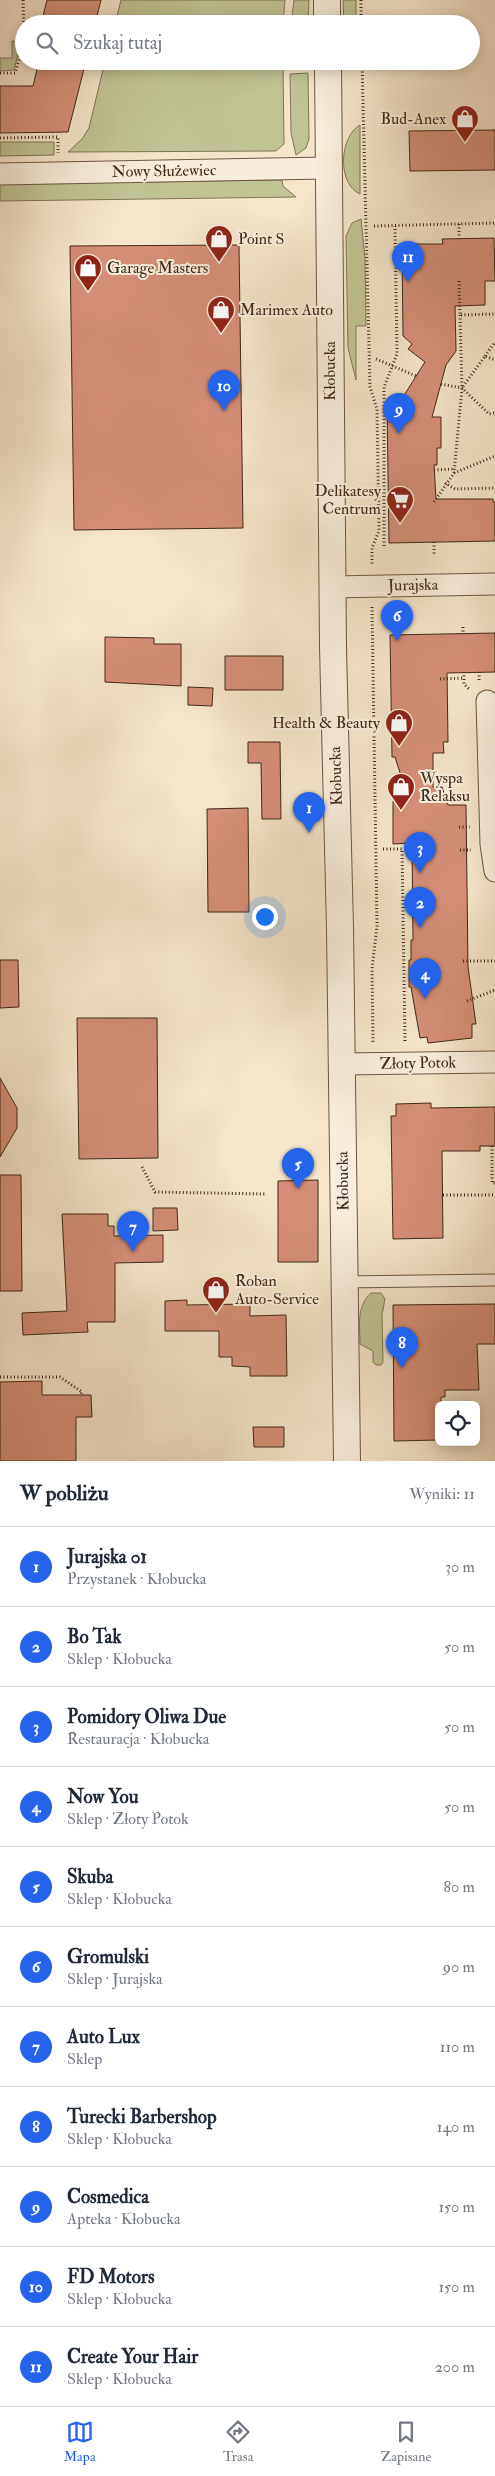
<!DOCTYPE html>
<html lang="pl">
<meta charset="utf-8">
<style>
:root{--surface:#fff;--page:#f2f2f3;--text:#1f2937;--muted:#747a83;--line:#e0e1e3;--accent:#2563eb}
body{margin:0;font-family:"IM FELL Double Pica",serif;background:var(--page);color:var(--text)}
.controls{position:absolute;right:15px;bottom:15px;display:grid;overflow:hidden;border-radius:8px;box-shadow:0 2px 12px #0003}
.controls button{width:45px;height:45px;display:grid;place-items:center;padding:0;border:0;border-bottom:1px solid var(--line);background:var(--surface);color:var(--text);font:25px sans-serif}
.you{position:absolute;left:264px;top:916px;width:18px;height:18px;margin:-12px;border:4px solid #fff;border-radius:50%;background:#1a73e8;box-shadow:0 0 0 8px #1a73e833}
.badge{display:grid;place-items:center;width:32px;height:32px;border-radius:50%;background:var(--accent);color:#fff;font-size:16px;font-weight:700}
.pin{position:absolute;translate:-50% -41px;filter:drop-shadow(0 1px 2px #0008)}
.pin::after{content:'';position:absolute;top:26px;width:18px;height:15px;background:inherit;clip-path:polygon(0 0,100% 0,50% 100%)}
.list{margin:0;padding:0;list-style:none}
h2{display:flex;justify-content:space-between;align-items:center;height:65px;margin:0;padding:0 20px;font-size:21px}
h2 small{font-size:16px;font-weight:400;color:var(--muted)}
.list li{display:grid;grid-template-columns:32px 1fr auto;gap:15px;align-items:center;box-sizing:border-box;height:80px;padding:0 20px;border-top:1px solid var(--line)}
.list b{display:block;font-size:19px;white-space:nowrap}
.list p{margin:0;font-size:16px;white-space:nowrap;color:var(--muted)}
.list em{font-size:16px;font-style:normal;color:var(--muted)}
.icon{flex:none;width:28px;height:28px;fill:none;stroke:currentColor;stroke-width:2;stroke-linecap:round;stroke-linejoin:round}
.map{position:relative;flex:none;width:495px;height:1461px;overflow:hidden}
.search{position:absolute;background:var(--surface);box-shadow:0 2px 12px #0003;left:15px;right:15px;top:15px;height:55px;display:flex;align-items:center;gap:12px;box-sizing:border-box;padding:0 18px;border-radius:28px;color:var(--muted);font-size:19px}
.sheet{height:945px;background:var(--surface)}
nav{display:flex;justify-content:space-around;align-items:center;box-sizing:border-box;height:70px;border-top:1px solid var(--line);background:var(--surface);font-size:14px;color:var(--muted)}
nav a{display:grid;justify-items:center;gap:2px}
nav .on{color:var(--accent)}
.map>svg:first-child{display:block}
</style>
<div class="map">
<svg width="495" height="1461" viewBox="0 0 495 1461">
<rect width="100%" height="100%" fill="#f4e5cb"/>
<filter id="stains"><feTurbulence type="fractalNoise" baseFrequency=".004" numOctaves="4"/><feColorMatrix values="0 0 0 0 .2 0 0 0 0 .09 0 0 0 0 .02 0 0 0 .5 -.17"/></filter>
<radialGradient id="worn" r=".72"><stop offset=".6" stop-color="#630" stop-opacity="0"/><stop offset="1" stop-color="#630" stop-opacity=".3"/></radialGradient>
<!-- green -->
<path fill="#c0c394" stroke="#807656" d="M121 0H285L283 24H115Z
M294 0H309L308 24H291Z
M343 0H356V24H344Z
M12 41 21 42 14 70 0 71V58H12Z
M105 61H283L284 144 276 151 68 152 82 139 89 128Z
M308 73 309 139 306 148 296 155 291 133 290 74Z
M360 125V194C337 184 339 137 360 125Z
M0 142H54V155L0 156Z
M282 180 283 186 296 197 0 201V184Z
M361 219 365 258 366 326H356V380L348 348 346 236 352 223Z
M371 1293H381L385 1299 382 1315 383 1362 381 1365H376L373 1362V1351L360 1344C360 1325 356 1307 371 1293Z"/>
<!-- building -->
<path fill="#d58e77" stroke="#412818" d="M47 0H101L95 24H41Z
M39 61H86L68 132 0 133V86H33Z
M495 130V170L410 171 409 131Z
M494 238 495 281H485V305L455 306 456 351 446 365 432 417H441V448H437V465H434L436 499H493V502H495V541L389 543 387 404H401L403 397 425 362 408 349 412 344 403 336 402 244H443L442 239Z
M239 245 243 528 74 530 70 246Z
M495 633V672L447 673 448 742H443L444 753H433V787H442L448 805H466L468 967 476 1024H472V1038L428 1043 427 1037 420 1038 411 987H409V960H411V940H413L412 843 393 844V801H396V795H407L395 757H392L390 635Z
M105 637 154 638V644H181V686L105 682Z
M225 656H283V690H225Z
M188 687 213 688 212 706 188 705Z
M248 742H280L281 819H262L261 763H248Z
M248 808 249 912H208L207 809Z
M0 960H18L19 1007 0 1008Z
M77 1018H157L158 1158 79 1159Z
M0 1078 17 1108V1128L0 1157Z
M431 1103V1108L495 1107V1146H480V1151H442L443 1238 393 1239 391 1116H396V1104Z
M0 1175H21L22 1291H0Z
M318 1180V1262H278V1181Z
M153 1208H177L178 1230 153 1231Z
M62 1214H108V1226H114V1236L163 1235V1262L115 1263V1322H87L88 1332 23 1335 22 1313 67 1311Z
M187 1300V1305L250 1304V1316L286 1315 287 1376H250V1367L232 1366V1357H219V1331H165V1301Z
M495 1304V1344H477L479 1390H445V1397H441V1405H439V1440L394 1441 393 1305Z
M42 1381V1395H91L92 1417H76V1461H0V1382Z
M253 1427H284V1447H254Z"/>
<g fill="none" stroke-linecap="round" stroke-linejoin="round">
<defs>
<path id="service" d="M344 1282 495 1280"/>
<path id="minor" d="M0 174 328 168
M332 587 495 584
M487 701 491 844 495 871
M342 1064 495 1062"/>
<path id="tertiary" d="M327 0V24
M328 61 333 647 340 928 347 1461"/>
</defs>
<!-- service casing -->
<use href="#service" stroke="#6e5745" stroke-width="13"/>
<!-- minor casing -->
<use href="#minor" stroke="#6e5745" stroke-width="23"/>
<!-- tertiary casing -->
<use href="#tertiary" stroke="#6e5745" stroke-width="28"/>
<!-- path -->
<path stroke="#412818" stroke-width="3" stroke-dasharray="1 2.5" stroke-linecap="butt" d="M23 0 24 30
M361 0V24
M362 61 370 387 377 409 379 531 372 548V565
M0 73H15L24 42
M0 138 58 137V153
M459 224V238
M374 226 495 223
M459 281 460 315 495 314
M460 315 462 388
M485 356 495 342
M376 359 416 376
M441 384 462 388 489 414 495 413
M434 470 454 469
M454 473 495 456
M445 483 455 489 495 488
M434 502 454 473 462 388 485 356 495 360
M434 542V554
M384 546V387L397 354 395 226
M372 607 377 926 372 969 373 1042
M463 627V634
M464 672V684L469 689
M479 672V681
M440 679 464 678
M459 827H470
M383 849H402L405 1042
M460 850H471
M463 961H495
M467 1001 495 990
M492 1146V1183H495
M142 1167 155 1192 265 1194
M443 1195H495
M0 1377H60L82 1392 81 1394"/>
<!-- service -->
<use href="#service" stroke="#f8eedd" stroke-width="11"/>
<!-- minor -->
<use href="#minor" stroke="#f8eedd" stroke-width="21"/>
<!-- tertiary -->
<use href="#tertiary" stroke="#f8eedd" stroke-width="26"/>
</g>
<!-- icons -->
<defs>
<symbol id="shop-pin" viewBox="-11 -11 22 30"><path d="M0 17L-7.5 6A9.5 9.5 0 1 1 7.5 6Z" fill="#8f2418" stroke="#f8eedd"/><path d="M-5-2.5h2.3a2.7 3.5 0 0 1 5.4 0H5L5.5 6h-11ZM-1.5-2.5h3a1.5 2.3 0 0 0-3 0Z" fill="#fff"/></symbol>
<symbol id="supermarket-pin" viewBox="-11 -11 22 30"><path d="M0 17L-7.5 6A9.5 9.5 0 1 1 7.5 6Z" fill="#8f2418" stroke="#f8eedd"/><path d="M-6-5.5h2.5l.6 2H6L4.5 2H-2.5L-4.4-4H-6ZM-1.5 3.2a1.3 1.3 0 1 0 .1 0ZM3 3.2a1.3 1.3 0 1 0 .1 0Z" fill="#fff"/></symbol>
</defs>
<g fill-rule="evenodd">
<use href="#shop-pin" x="449" y="103" width="32" height="43"/>
<use href="#shop-pin" x="203" y="223" width="32" height="43"/>
<use href="#shop-pin" x="72" y="252" width="32" height="43"/>
<use href="#shop-pin" x="205" y="294" width="32" height="43"/>
<use href="#supermarket-pin" x="384" y="484" width="32" height="43"/>
<use href="#shop-pin" x="383" y="707" width="32" height="43"/>
<use href="#shop-pin" x="385" y="771" width="32" height="43"/>
<use href="#shop-pin" x="200" y="1274" width="32" height="43"/>
</g>
<g text-anchor="middle" dominant-baseline="central" stroke-width="4" stroke-linejoin="round" paint-order="stroke">
<!-- poi labels -->
<g font-size="16" fill="#412818" stroke="#f8eedd" text-anchor="start">
<text x="446" y="119" text-anchor="end">Bud-Anex</text>
<text x="238" y="239">Point S</text>
<text x="107" y="268">Garage Masters</text>
<text x="240" y="310">Marimex Auto</text>
<text x="381" y="491" text-anchor="end">Delikatesy<tspan x="381" dy="18">Centrum</tspan></text>
<text x="380" y="723" text-anchor="end">Health &amp; Beauty</text>
<text x="420" y="778">Wyspa<tspan x="420" dy="18">Relaksu</tspan></text>
<text x="235" y="1281">Roban<tspan x="235" dy="18">Auto-Service</tspan></text>
</g>
<!-- street labels -->
<g font-size="16" fill="#412818" stroke="#f8eedd">
<text transform="translate(164 171) rotate(-1)">Nowy Służewiec</text>
<text transform="translate(330 371) rotate(-90)">Kłobucka</text>
<text transform="translate(413 585) rotate(-1)">Jurajska</text>
<text transform="translate(336 776) rotate(-92)">Kłobucka</text>
<text transform="translate(418 1063) rotate(-1)">Złoty Potok</text>
<text transform="translate(343 1181) rotate(-91)">Kłobucka</text>
</g>
</g>
<rect width="100%" height="100%" filter="url(#stains)"/>
<rect width="100%" height="100%" fill="url(#worn)"/>
</svg>
<div class="controls">
<button><svg class="icon" aria-label="locate" viewBox="0 0 24 24"><circle cx="12" cy="12" r="6"/><path d="M12 2v4M12 18v4M2 12h4M18 12h4"/></svg></button>
</div>
<div class="you"></div>
<div class="pin badge" style="left:309px;top:833px">1</div>
<div class="pin badge" style="left:420px;top:928px">2</div>
<div class="pin badge" style="left:420px;top:873px">3</div>
<div class="pin badge" style="left:425px;top:999px">4</div>
<div class="pin badge" style="left:298px;top:1189px">5</div>
<div class="pin badge" style="left:397px;top:641px">6</div>
<div class="pin badge" style="left:133px;top:1252px">7</div>
<div class="pin badge" style="left:402px;top:1368px">8</div>
<div class="pin badge" style="left:399px;top:434px">9</div>
<div class="pin badge" style="left:224px;top:411px">10</div>
<div class="pin badge" style="left:408px;top:282px">11</div>
<div class="search"><svg class="icon" aria-label="search" viewBox="0 0 24 24"><circle cx="10" cy="10" r="6"/><path d="M15 15l6 6"/></svg>Szukaj tutaj</div>
</div>
<section class="sheet">
<h2>W pobliżu<small>Wyniki: 11</small></h2>
<ul class="list">
<li><span class="badge">1</span><div><b>Jurajska 01</b><p>Przystanek · Kłobucka</p></div><em>30 m</em></li>
<li><span class="badge">2</span><div><b>Bo Tak</b><p>Sklep · Kłobucka</p></div><em>50 m</em></li>
<li><span class="badge">3</span><div><b>Pomidory Oliwa Due</b><p>Restauracja · Kłobucka</p></div><em>50 m</em></li>
<li><span class="badge">4</span><div><b>Now You</b><p>Sklep · Złoty Potok</p></div><em>50 m</em></li>
<li><span class="badge">5</span><div><b>Skuba</b><p>Sklep · Kłobucka</p></div><em>80 m</em></li>
<li><span class="badge">6</span><div><b>Gromulski</b><p>Sklep · Jurajska</p></div><em>90 m</em></li>
<li><span class="badge">7</span><div><b>Auto Lux</b><p>Sklep</p></div><em>110 m</em></li>
<li><span class="badge">8</span><div><b>Turecki Barbershop</b><p>Sklep · Kłobucka</p></div><em>140 m</em></li>
<li><span class="badge">9</span><div><b>Cosmedica</b><p>Apteka · Kłobucka</p></div><em>150 m</em></li>
<li><span class="badge">10</span><div><b>FD Motors</b><p>Sklep · Kłobucka</p></div><em>150 m</em></li>
<li><span class="badge">11</span><div><b>Create Your Hair</b><p>Sklep · Kłobucka</p></div><em>200 m</em></li>
</ul>
</section>
<nav>
<a class="on"><svg class="icon" aria-label="map" viewBox="0 0 24 24"><path d="M3 6l6-2 6 2 6-2v14l-6 2-6-2-6 2zM9 4v14M15 6v14"/></svg>Mapa</a>
<a><svg class="icon" aria-label="directions" viewBox="0 0 24 24"><path d="M12 3l9 9-9 9-9-9zM9 14v-3h6M13 9l2 2-2 2"/></svg>Trasa</a>
<a><svg class="icon" aria-label="saved" viewBox="0 0 24 24"><path d="M7 4h10v16l-5-4-5 4z"/></svg>Zapisane</a>
</nav>
